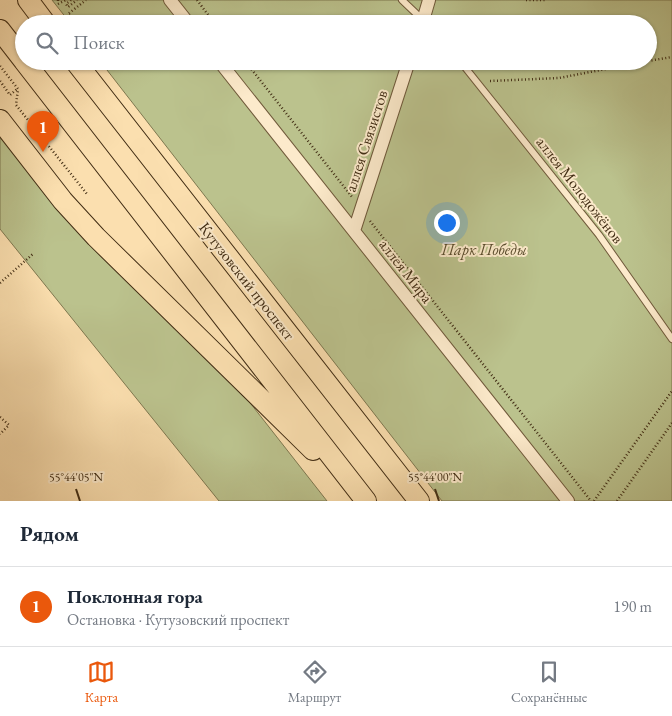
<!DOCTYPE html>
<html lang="ru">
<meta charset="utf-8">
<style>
:root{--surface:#fff;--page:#f6f6f7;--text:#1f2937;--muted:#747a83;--line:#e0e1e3;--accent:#ea580c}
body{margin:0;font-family:"EB Garamond",serif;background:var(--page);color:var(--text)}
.you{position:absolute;left:446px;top:222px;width:18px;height:18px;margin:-12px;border:4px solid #fff;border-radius:50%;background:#1a73e8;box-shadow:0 0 0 8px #1a73e833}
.badge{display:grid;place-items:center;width:32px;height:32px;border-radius:50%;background:var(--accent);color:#fff;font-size:16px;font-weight:700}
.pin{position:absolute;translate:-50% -41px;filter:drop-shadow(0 1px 2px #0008)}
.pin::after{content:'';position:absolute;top:26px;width:18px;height:15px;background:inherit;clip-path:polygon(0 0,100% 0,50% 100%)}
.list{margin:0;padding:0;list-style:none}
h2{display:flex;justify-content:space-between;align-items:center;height:65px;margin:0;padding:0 20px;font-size:21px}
h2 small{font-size:16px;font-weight:400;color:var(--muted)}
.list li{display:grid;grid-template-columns:32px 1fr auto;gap:15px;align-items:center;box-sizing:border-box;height:80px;padding:0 20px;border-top:1px solid var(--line)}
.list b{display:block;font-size:19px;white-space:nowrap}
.list p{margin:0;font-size:16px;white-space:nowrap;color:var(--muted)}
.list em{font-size:16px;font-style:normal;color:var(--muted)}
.icon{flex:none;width:28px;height:28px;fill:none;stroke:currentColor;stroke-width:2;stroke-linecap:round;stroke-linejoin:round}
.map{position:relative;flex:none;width:672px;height:501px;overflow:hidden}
.search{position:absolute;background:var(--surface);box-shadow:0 1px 4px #0004;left:15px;right:15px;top:15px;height:55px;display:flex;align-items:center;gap:12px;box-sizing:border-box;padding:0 18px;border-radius:28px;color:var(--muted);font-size:19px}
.sheet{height:145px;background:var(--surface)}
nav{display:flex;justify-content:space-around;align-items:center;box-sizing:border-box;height:70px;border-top:1px solid var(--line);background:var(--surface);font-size:14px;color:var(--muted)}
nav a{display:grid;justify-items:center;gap:2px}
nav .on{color:var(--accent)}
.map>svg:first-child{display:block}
</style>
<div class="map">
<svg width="672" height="501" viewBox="0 0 672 501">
<rect width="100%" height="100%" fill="#fbdfaf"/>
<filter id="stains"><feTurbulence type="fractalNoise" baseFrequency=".004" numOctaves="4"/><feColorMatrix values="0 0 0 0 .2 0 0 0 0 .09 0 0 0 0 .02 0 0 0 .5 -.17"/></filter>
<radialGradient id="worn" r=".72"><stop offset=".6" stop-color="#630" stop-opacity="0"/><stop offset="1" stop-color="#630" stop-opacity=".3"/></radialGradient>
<!-- green -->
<path fill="#bbc28d" stroke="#7e7850" d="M52 0H672V501H442L100 61H648V24H71Z
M0 133 240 390 327 501H219L0 229Z"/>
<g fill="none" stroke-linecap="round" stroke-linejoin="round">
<defs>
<path id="lane" d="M402 0 424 21
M460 61 599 235 672 339"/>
<path id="street" d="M170 0 189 24
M422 24 429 0
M219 61 568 501
M354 231 409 61"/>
<path id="primary" d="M28 0 46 24
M0 30 24 61
M24 61 366 501
M75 61 419 501
M0 120 63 201 96 237 313 450"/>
</defs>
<!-- lane casing -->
<use href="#lane" stroke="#705a3b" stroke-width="8"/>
<!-- street casing -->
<use href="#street" stroke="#705a3b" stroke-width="14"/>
<!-- primary casing -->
<use href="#primary" stroke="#412d14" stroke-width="22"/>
<!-- path -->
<path stroke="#412d14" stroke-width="2.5" stroke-dasharray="1 2.5" stroke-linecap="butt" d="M71 0 66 4 68 7 77 0
M197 0 215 24
M526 0H547
M58 1V0
M58 4 66 0
M76 24 68 14 86 0
M245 61 352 197
M648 61 672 57
M0 66 18 89 16 105 87 194
M0 81 10 95 17 89
M490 81 559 78 647 61
M370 221 591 501
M0 283 34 253
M0 417 9 425 0 434
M594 501 672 391
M617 501 672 423"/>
<!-- lane -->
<use href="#lane" stroke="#fceacb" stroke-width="6"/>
<!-- street -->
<use href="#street" stroke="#fceacb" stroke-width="12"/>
<!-- primary -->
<use href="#primary" stroke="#fbdfaf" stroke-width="20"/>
</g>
<!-- ticks -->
<path fill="none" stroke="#412d14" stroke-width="2" d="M76 489 80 501M435 489 439 501"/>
<g text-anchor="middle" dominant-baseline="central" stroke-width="4" stroke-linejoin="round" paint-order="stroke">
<!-- street labels -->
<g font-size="16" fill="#412d14" stroke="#fceacb">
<text transform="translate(366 141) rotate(-72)">аллея Связистов</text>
<text transform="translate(580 190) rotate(52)">аллея Молодожёнов</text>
<text transform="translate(406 271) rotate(52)">аллея Мира</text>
<text transform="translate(247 281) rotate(52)">Кутузовский проспект</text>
</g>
<!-- park labels -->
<g font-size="16" font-style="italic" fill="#594b2c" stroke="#fceacb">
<text x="484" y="249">Парк Победы</text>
</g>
</g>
<g font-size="12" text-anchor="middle" fill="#412d14" stroke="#fceacb" stroke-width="4" stroke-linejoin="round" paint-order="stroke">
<text x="76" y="481">55°44'05"N</text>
<text x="435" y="481">55°44'00"N</text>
</g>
<rect width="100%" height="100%" filter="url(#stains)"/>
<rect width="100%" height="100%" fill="url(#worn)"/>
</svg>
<div class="you"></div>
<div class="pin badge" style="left:43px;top:152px">1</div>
<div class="search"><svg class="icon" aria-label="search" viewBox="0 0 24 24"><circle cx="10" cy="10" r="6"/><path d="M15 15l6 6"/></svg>Поиск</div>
</div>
<section class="sheet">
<h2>Рядом<small></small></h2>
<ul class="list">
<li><span class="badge">1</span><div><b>Поклонная гора</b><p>Остановка · Кутузовский проспект</p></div><em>190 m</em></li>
</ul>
</section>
<nav>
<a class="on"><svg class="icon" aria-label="map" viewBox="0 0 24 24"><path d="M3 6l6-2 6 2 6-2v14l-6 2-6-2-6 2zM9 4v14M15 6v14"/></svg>Карта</a>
<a><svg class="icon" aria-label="directions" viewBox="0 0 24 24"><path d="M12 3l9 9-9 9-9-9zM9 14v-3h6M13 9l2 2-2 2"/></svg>Маршрут</a>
<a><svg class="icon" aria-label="saved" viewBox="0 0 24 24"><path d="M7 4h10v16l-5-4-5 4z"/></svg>Сохранённые</a>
</nav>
